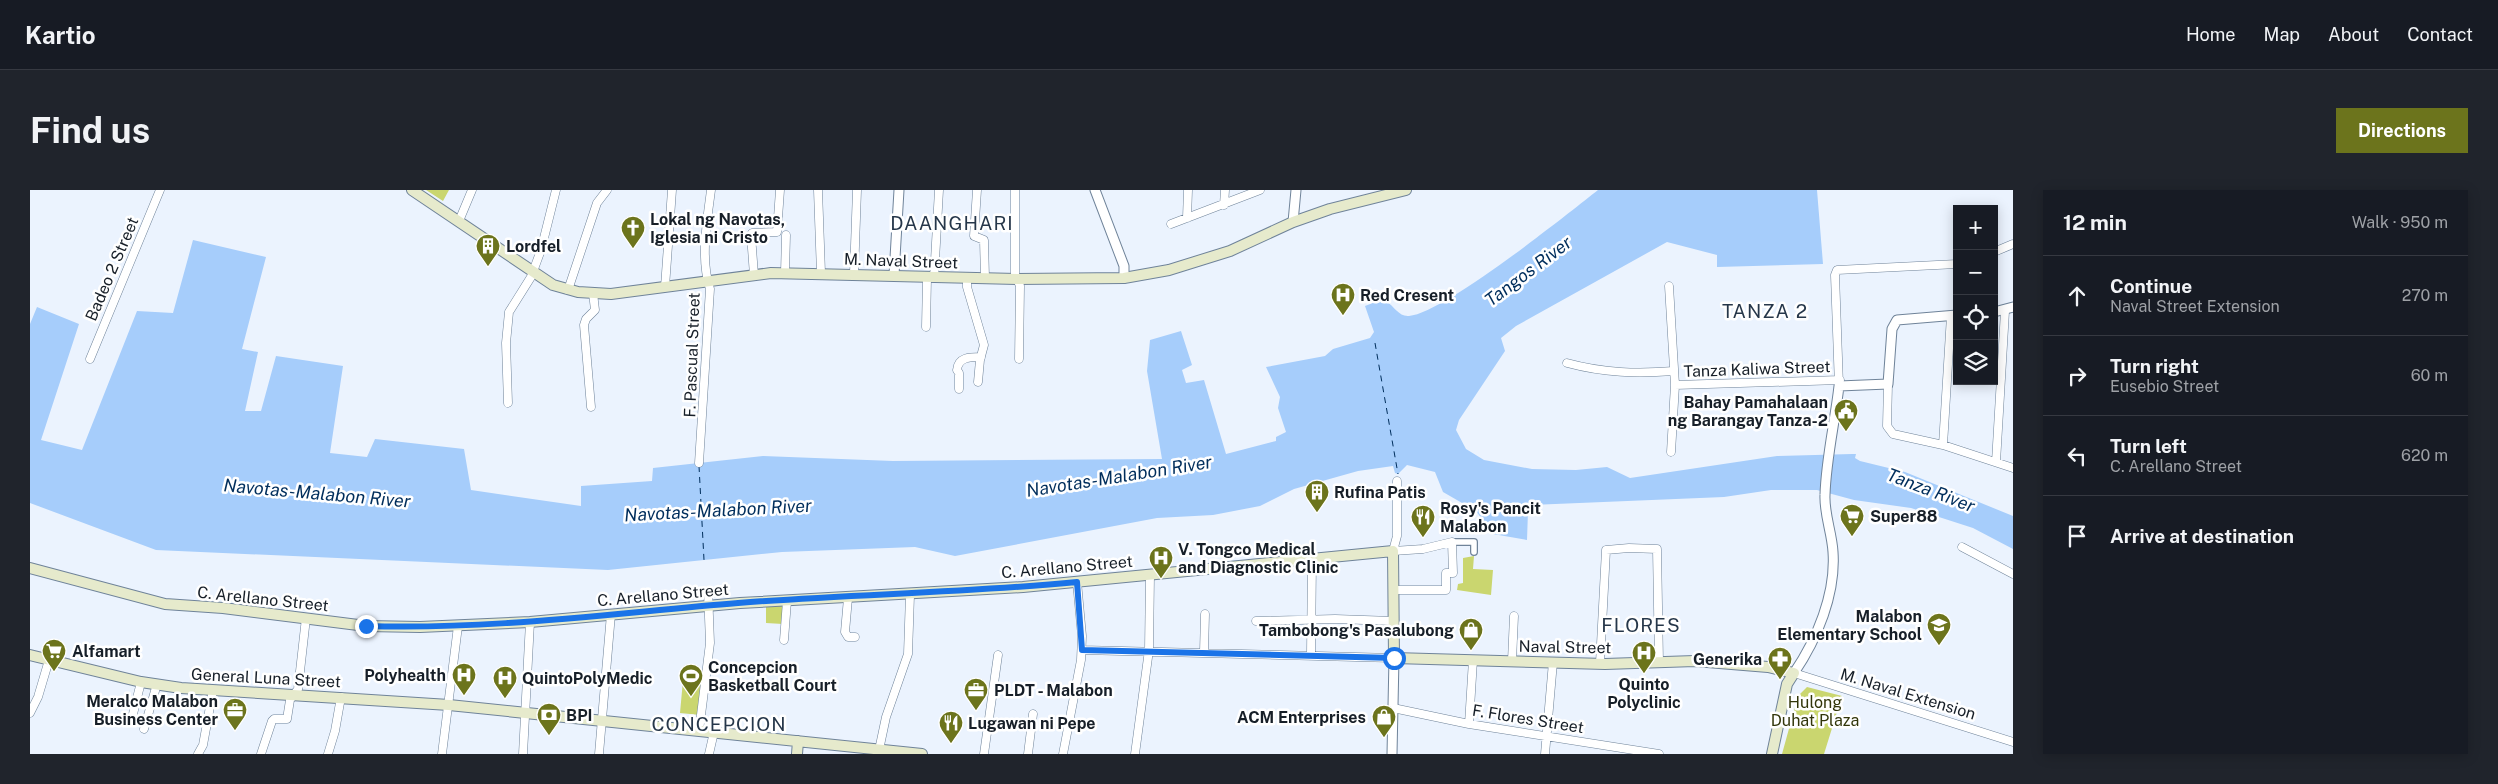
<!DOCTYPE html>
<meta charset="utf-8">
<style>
:root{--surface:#171b24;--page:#20242c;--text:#f1f3f6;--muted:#9ea1a6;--line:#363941;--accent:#6c741c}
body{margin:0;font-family:"Public Sans",sans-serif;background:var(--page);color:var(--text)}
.controls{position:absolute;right:15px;top:15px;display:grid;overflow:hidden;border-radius:0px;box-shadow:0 2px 12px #0003}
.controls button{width:45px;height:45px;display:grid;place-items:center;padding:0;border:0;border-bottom:1px solid var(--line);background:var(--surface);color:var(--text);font:25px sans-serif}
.stop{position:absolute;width:15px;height:15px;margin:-11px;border:4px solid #1a73e8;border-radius:50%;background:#fff}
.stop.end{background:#1a73e8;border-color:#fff;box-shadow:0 1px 5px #0008}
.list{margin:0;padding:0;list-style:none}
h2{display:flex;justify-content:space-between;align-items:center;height:65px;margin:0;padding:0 20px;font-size:21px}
h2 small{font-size:16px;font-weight:400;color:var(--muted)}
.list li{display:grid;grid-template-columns:32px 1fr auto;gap:15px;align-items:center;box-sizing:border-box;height:80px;padding:0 20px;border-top:1px solid var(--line)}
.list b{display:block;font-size:19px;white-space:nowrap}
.list p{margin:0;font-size:16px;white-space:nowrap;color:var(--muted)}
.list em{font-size:16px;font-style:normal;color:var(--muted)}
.icon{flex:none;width:28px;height:28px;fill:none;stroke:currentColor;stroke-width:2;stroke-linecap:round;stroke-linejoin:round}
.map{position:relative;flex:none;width:1983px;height:564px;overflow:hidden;border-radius:0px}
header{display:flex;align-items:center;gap:30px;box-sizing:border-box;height:70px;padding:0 25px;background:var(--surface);border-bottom:1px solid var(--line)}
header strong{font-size:24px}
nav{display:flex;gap:28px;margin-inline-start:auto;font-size:18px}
.intro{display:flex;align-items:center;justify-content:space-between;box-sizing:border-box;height:120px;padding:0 30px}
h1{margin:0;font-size:35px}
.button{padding:12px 22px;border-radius:0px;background:var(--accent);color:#fff;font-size:18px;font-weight:700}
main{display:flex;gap:30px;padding:0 30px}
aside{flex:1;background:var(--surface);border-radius:0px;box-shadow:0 2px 12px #0003}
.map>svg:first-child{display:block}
</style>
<header>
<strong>Kartio</strong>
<nav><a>Home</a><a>Map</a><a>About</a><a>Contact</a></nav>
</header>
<div class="intro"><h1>Find us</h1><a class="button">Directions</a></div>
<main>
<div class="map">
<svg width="1983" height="564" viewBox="0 0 1983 564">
<rect width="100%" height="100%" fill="#ebf3fe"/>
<!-- green -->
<path fill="#cad66f" d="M396 0H419L413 11Z
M1444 366 1443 379 1463 380 1461 405 1427 400 1428 394 1433 393V368Z
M754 415 753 434 736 433V416Z
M659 486 668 487 672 491 670 525 650 523 653 490Z
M1777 497 1812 506 1794 564H1752L1768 506Z"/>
<!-- water -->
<path fill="#a6cdfb" d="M1568 0H1787L1793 74 1687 77V65L1637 52 1486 136 1471 148 1475 161 1429 230 1426 240 1436 259 1454 270 1502 279 1546 280 1577 277 1600 288 1747 266 1822 264H1826L1825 268 1830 271 1875 282 1983 326V359L1943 338 1881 318 1824 310 1787 300H1741L1694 307 1501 315 1498 321 1497 350 1463 344 1446 321 1413 302 1405 282 1377 275 1368 284 1365 283 1363 276 1328 281 1264 299 1230 316 1183 325 1127 328 925 366 885 357 752 362 578 380 126 360 0 313V134L7 117 49 134 11 250 52 260 107 121 143 123 163 50 236 67 212 159 228 162 215 221H231L246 166 313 176 300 263 337 267 345 249 434 259 441 300 551 316V296L622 291 623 278 733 266 863 271 1132 269 1117 181 1120 150 1151 141 1162 175 1152 180 1156 193 1174 190 1196 264 1246 251V247L1256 242 1248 218 1250 207 1236 177 1295 166 1303 159 1340 148 1344 142 1335 116 1348 111 1357 112C1364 116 1369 127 1379 126 1414 123 1535 26 1568 0Z"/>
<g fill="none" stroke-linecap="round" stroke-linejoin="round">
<!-- ferry -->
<path stroke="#002e5c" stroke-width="1" stroke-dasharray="6 5" stroke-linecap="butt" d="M1345 153 1368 284
M669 276 674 370"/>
<defs>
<path id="pedestrian" d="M1422 352H1444V362"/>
<path id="minor" d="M788 0 791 83
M947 0 944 46 954 50 955 88
M985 0V84L990 96 989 169
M1194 15 1195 0
M1157 28 1158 0
M429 31 442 0
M1141 34 1230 0
M1964 62 1983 54
M755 83 756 45
M824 84 827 0
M724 85 721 45 722 43 747 42 750 0
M904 88 909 0
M937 88V97L954 155 950 170 948 192
M1639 96 1645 195 1641 262
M635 97 642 0
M538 100 567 13 577 0
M896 137 897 88
M60 169 130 0
M1537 173C1574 183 1607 184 1644 181
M1858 194 1857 236 1863 244 1913 255 1983 278
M1645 195 1810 190
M1809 196 1805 85 1807 80 1927 74
M929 199V183L927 180C928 167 940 167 951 167
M478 213 476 153 479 122 501 87 511 60 526 0
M561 217 554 135 556 129 565 120 563 103
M1913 255 1921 126
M1966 272 1975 121
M669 273 680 99C670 68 677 32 681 0
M1932 357 1983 384
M1363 400H1416V383H1423L1422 352 1393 359 1363 361 1367 346V291
M818 408 815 442 818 447H825
M1226 431 1305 429 1363 431
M754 450 757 411
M1052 460 1364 468
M1174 462 1175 424
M1281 464 1282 369
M1482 471 1484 426
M1570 473 1576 360 1599 358 1627 359 1629 473
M1764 483 1983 552
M1363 518 1439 534 1629 564
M0 523 8 507 19 470
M101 532 111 492
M1439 534 1443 470
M114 539 127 494
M669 541 680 453 678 401
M849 560 856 527 878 464 880 405
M168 564 173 555 183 500
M231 564 242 531 244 529H257L260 510 268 499 276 428
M298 564 305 541 311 507
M412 564 428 436
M493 564 500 432
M569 564 581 424
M679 564 684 542
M954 564 968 465
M998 564 1003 524
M1033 564 1051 470 1052 446 1047 392
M1105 564 1119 460 1120 385
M1515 564 1523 472"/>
<path id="tertiary" d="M1065 0 1094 76V88
M1263 32 1266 0
M864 85 869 0
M1964 122 1983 117
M1764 483C1787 449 1806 404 1803 362 1802 343 1794 324 1795 305 1796 269 1805 232 1809 196L1858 194 1862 139 1867 130 1927 125
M1362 564 1364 468"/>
<path id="secondary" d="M382 0 523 95 548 102 581 104 741 83 987 89 1094 88 1139 80 1200 61 1263 32 1300 19 1376 0
M0 378 135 414 193 418 336 436 390 437 500 432 710 413 993 397 1363 361 1364 468 1575 474 1665 471 1738 477 1764 483 1757 494 1742 564
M0 465 111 492 151 498 419 515 892 564
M767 564 768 551"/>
</defs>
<!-- pedestrian casing -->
<use href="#pedestrian" stroke="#6f8399" stroke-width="8"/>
<!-- minor casing -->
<use href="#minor" stroke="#6f8399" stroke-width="9"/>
<!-- tertiary casing -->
<use href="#tertiary" stroke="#6f8399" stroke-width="11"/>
<!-- secondary casing -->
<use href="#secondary" stroke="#6f8399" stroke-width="12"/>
<!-- pedestrian -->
<use href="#pedestrian" stroke="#fff" stroke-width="5.5"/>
<!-- minor -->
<use href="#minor" stroke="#fff" stroke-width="8"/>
<!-- tertiary -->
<use href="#tertiary" stroke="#fff" stroke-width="9"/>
<!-- secondary -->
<use href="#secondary" stroke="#e6eacc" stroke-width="10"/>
</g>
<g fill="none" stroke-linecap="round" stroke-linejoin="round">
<!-- route -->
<path stroke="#1a73e8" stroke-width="6" d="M336 436C461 440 584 423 708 413 821 404 934 403 1047 392L1052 460 1364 468"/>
</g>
<!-- icons -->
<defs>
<symbol id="church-pin" viewBox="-11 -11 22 30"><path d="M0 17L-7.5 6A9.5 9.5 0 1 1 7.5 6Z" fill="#6c741c" stroke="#fff"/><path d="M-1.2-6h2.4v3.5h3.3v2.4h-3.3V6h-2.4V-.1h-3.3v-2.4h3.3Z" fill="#fff"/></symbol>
<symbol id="building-pin" viewBox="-11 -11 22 30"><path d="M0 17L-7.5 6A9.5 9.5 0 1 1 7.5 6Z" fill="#6c741c" stroke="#fff"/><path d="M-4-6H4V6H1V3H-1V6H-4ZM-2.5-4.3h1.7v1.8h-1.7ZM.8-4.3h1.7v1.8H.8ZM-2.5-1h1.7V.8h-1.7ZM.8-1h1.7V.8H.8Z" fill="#fff"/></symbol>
<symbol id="hospital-pin" viewBox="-11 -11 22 30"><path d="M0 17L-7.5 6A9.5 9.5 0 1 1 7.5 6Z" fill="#6c741c" stroke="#fff"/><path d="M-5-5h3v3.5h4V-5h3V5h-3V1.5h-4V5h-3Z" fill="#fff"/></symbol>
<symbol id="civic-pin" viewBox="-11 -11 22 30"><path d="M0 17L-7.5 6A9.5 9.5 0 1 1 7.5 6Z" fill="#6c741c" stroke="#fff"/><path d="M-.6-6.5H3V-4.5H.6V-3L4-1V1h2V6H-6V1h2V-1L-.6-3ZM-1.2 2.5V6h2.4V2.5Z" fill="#fff"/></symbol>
<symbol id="supermarket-pin" viewBox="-11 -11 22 30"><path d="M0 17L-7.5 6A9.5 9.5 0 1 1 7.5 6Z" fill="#6c741c" stroke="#fff"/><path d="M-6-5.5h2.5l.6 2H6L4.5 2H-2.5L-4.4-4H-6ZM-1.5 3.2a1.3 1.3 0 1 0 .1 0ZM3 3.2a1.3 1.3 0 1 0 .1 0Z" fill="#fff"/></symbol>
<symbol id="restaurant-pin" viewBox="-11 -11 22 30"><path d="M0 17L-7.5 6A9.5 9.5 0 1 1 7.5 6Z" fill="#6c741c" stroke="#fff"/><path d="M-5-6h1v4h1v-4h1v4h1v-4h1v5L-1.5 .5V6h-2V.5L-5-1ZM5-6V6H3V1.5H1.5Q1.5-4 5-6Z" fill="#fff"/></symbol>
<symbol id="school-pin" viewBox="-11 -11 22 30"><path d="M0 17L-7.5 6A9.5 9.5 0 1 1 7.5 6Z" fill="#6c741c" stroke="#fff"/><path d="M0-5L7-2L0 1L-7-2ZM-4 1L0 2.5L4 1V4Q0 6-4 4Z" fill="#fff"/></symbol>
<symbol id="shop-pin" viewBox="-11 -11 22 30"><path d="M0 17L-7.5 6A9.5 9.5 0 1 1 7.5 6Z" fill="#6c741c" stroke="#fff"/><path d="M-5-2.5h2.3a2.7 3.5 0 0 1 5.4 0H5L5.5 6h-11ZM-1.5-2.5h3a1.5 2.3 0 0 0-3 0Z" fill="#fff"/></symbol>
<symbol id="pharmacy-pin" viewBox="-11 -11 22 30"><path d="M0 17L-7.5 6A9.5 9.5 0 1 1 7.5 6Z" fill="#6c741c" stroke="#fff"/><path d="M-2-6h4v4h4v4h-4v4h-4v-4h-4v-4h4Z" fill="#fff"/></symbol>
<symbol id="stadium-pin" viewBox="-11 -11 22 30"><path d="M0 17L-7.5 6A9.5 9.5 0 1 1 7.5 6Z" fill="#6c741c" stroke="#fff"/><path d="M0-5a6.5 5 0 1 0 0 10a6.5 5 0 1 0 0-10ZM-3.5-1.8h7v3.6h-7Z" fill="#fff"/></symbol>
<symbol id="office-pin" viewBox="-11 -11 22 30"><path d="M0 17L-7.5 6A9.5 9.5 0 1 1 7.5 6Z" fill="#6c741c" stroke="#fff"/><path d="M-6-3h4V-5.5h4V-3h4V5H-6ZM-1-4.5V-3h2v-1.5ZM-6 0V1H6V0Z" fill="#fff"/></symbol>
<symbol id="bank-pin" viewBox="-11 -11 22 30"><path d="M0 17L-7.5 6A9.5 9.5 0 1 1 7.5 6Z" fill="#6c741c" stroke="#fff"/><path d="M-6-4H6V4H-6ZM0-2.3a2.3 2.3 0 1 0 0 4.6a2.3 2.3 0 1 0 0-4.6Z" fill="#fff"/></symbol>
</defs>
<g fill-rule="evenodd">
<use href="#church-pin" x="589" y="24" width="28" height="38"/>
<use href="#building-pin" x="444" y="42" width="28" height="38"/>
<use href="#hospital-pin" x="1299" y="91" width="28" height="38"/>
<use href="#civic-pin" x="1802" y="207" width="28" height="38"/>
<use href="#building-pin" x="1273" y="288" width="28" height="38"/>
<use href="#supermarket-pin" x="1808" y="312" width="28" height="38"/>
<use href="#restaurant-pin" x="1379" y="313" width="28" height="38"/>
<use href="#hospital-pin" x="1117" y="354" width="28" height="38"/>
<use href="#school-pin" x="1895" y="421" width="28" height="38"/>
<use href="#shop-pin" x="1427" y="426" width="28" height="38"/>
<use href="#supermarket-pin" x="10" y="447" width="28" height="38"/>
<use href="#hospital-pin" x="1600" y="449" width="28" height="38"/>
<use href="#pharmacy-pin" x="1736" y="455" width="28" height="38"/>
<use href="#hospital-pin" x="420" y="471" width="28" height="38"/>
<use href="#stadium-pin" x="647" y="472" width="28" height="38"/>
<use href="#hospital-pin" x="461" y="474" width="28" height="38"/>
<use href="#office-pin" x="932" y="486" width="28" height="38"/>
<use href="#office-pin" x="191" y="506" width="28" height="38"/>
<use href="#bank-pin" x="505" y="511" width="28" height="38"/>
<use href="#shop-pin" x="1340" y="513" width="28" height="38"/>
<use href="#restaurant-pin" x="907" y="519" width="28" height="38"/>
</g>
<g text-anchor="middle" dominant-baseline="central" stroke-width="5" stroke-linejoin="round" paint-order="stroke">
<!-- poi labels -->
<g font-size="16" font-weight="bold" fill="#171f28" stroke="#fff" text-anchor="start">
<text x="620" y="29">Lokal ng Navotas,<tspan x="620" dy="18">Iglesia ni Cristo</tspan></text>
<text x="476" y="56">Lordfel</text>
<text x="1330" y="105">Red Cresent</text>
<text x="1798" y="212" text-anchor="end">Bahay Pamahalaan<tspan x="1798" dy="18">ng Barangay Tanza-2</tspan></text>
<text x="1304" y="302">Rufina Patis</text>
<text x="1410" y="318">Rosy's Pancit<tspan x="1410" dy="18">Malabon</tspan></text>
<text x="1840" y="326">Super88</text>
<text x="1148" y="359">V. Tongco Medical<tspan x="1148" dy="18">and Diagnostic Clinic</tspan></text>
<text x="1892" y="426" text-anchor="end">Malabon<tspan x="1892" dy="18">Elementary School</tspan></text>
<text x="1424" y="440" text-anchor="end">Tambobong's Pasalubong</text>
<text x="42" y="461">Alfamart</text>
<text x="1732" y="469" text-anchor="end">Generika</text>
<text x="678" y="477">Concepcion<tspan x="678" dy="18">Basketball Court</tspan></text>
<text x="416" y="485" text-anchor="end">Polyhealth</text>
<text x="492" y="488">QuintoPolyMedic</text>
<text x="1614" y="494" text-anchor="middle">Quinto<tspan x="1614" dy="18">Polyclinic</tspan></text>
<text x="964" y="500">PLDT - Malabon</text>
<text x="188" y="511" text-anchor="end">Meralco Malabon<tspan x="188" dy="18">Business Center</tspan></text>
<text x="536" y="525">BPI</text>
<text x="1336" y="527" text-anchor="end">ACM Enterprises</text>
<text x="938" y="533">Lugawan ni Pepe</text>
</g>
<!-- street labels -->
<g font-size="16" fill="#171f28" stroke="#fff">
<text transform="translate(871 71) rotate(2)">M. Naval Street</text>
<text transform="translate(82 79) rotate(-67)">Badeo 2 Street</text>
<text transform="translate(662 165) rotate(-88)">F. Pascual Street</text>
<text transform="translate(1727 179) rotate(-2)">Tanza Kaliwa Street</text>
<text transform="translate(1037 377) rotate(-5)">C. Arellano Street</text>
<text transform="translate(633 405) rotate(-5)">C. Arellano Street</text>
<text transform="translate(233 409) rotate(6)">C. Arellano Street</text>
<text transform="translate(1535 457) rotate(1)">Naval Street</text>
<text transform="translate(236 488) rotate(3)">General Luna Street</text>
<text transform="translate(1878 504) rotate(17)">M. Naval Extension</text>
<text transform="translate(1498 529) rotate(9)">F. Flores Street</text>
</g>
<!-- park labels -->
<g font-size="16" fill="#32360a" stroke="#fff">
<text x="1785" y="512">Hulong<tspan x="1785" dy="18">Duhat Plaza</tspan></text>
</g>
<!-- water labels -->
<g font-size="18" font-style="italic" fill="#002e5c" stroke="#fff">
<text transform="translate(1498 81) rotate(-37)">Tangos River</text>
<text transform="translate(1089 286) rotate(-9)">Navotas-Malabon River</text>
<text transform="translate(1901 300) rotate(21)">Tanza River</text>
<text transform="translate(287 303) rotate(5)">Navotas-Malabon River</text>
<text transform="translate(688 320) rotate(-3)">Navotas-Malabon River</text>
</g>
<!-- quarter labels -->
<g font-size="19" letter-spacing="1" fill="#26374a" stroke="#fff">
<text x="922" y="33">DAANGHARI</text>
<text x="1735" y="121">TANZA 2</text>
<text x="1611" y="435">FLORES</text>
<text x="689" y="534">CONCEPCION</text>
</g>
</g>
</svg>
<div class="controls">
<button>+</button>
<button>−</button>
<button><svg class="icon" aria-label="locate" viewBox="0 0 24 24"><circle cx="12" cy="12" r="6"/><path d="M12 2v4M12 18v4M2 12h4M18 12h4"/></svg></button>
<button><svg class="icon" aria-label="layers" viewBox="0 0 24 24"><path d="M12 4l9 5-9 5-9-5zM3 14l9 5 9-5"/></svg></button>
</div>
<div class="stop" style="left:1364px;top:468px"></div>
<div class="stop end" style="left:336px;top:436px"></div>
</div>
<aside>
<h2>12 min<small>Walk · 950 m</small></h2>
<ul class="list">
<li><svg class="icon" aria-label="ahead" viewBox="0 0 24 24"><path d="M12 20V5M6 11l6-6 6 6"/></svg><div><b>Continue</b><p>Naval Street Extension</p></div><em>270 m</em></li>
<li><svg class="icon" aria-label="right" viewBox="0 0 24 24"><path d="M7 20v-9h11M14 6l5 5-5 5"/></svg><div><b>Turn right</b><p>Eusebio Street</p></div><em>60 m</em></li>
<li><svg class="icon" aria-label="left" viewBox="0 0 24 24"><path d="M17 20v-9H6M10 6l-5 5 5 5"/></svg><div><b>Turn left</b><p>C. Arellano Street</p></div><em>620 m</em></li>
<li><svg class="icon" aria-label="arrive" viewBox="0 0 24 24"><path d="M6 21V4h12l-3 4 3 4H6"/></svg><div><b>Arrive at destination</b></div></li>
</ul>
</aside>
</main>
